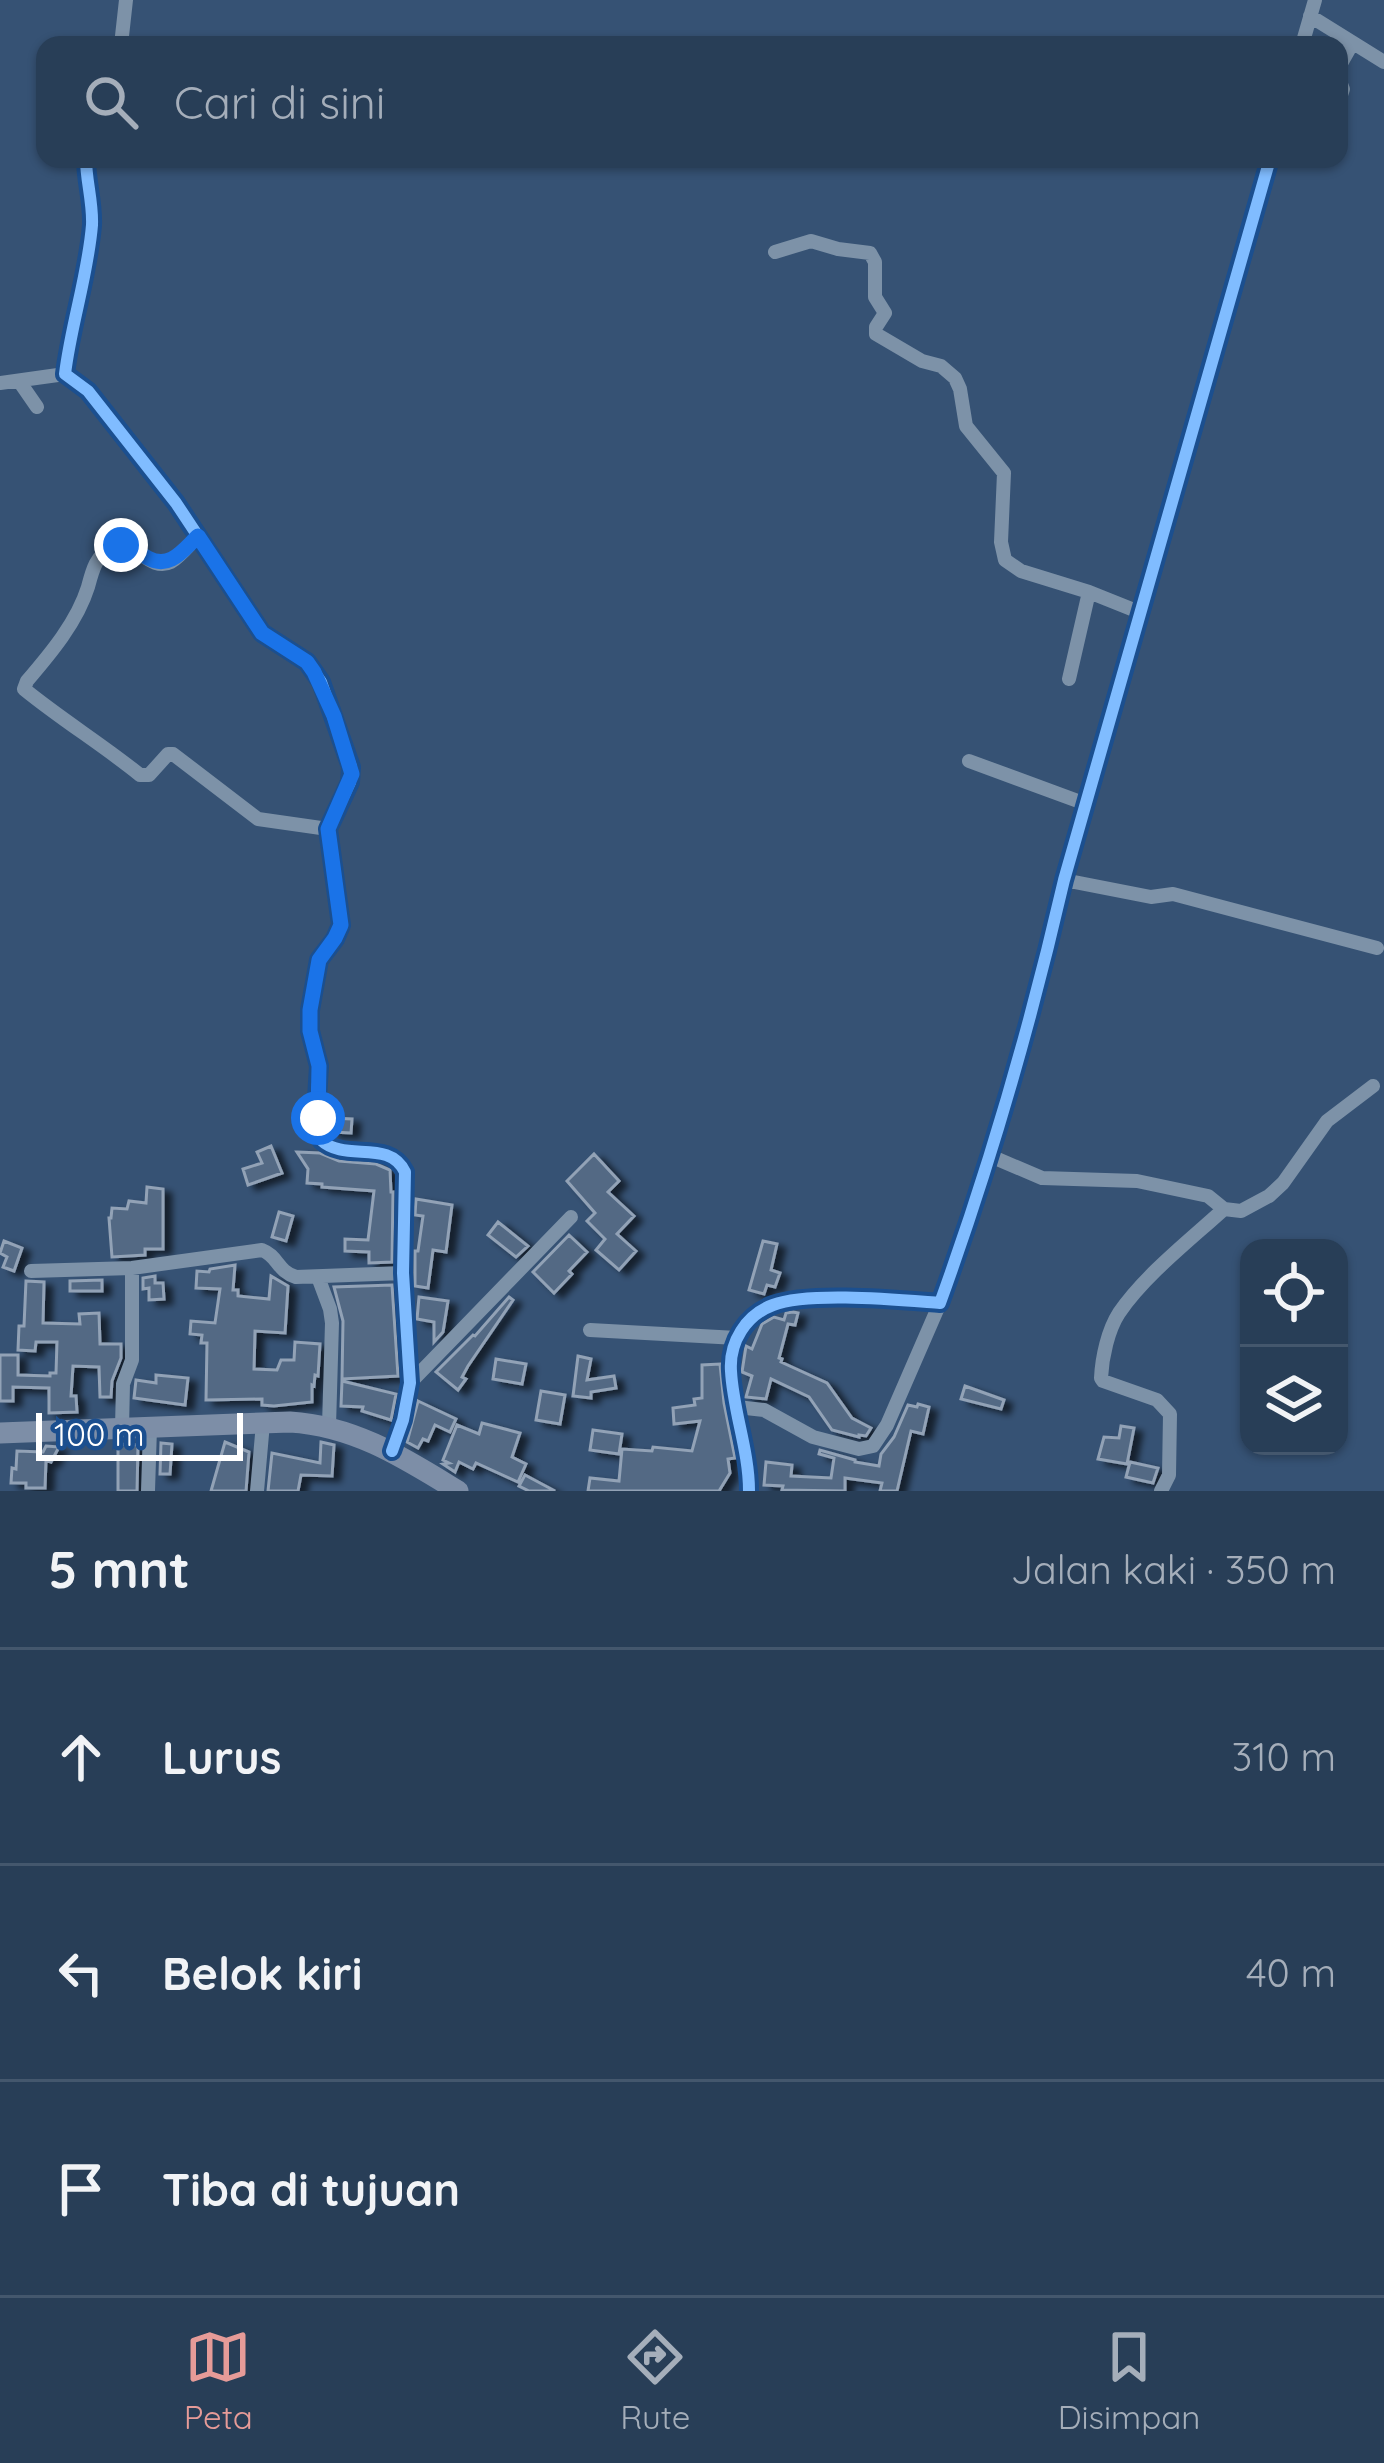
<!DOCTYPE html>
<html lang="id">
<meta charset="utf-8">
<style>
:root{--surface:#283e57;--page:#344961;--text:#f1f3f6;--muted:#a5aeba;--line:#44576d;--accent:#e69b98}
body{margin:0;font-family:Quicksand,sans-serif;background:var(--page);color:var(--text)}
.controls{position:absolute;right:36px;bottom:36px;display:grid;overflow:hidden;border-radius:24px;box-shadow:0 3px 9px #0004}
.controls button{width:108px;height:108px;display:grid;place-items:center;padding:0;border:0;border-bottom:3px solid var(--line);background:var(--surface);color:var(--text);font:60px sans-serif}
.scale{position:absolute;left:36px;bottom:30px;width:207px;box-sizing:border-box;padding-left:12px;border:6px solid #fff;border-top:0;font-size:33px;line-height:42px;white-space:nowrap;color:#fff;-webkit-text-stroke:9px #1b4f8f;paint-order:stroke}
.stop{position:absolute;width:36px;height:36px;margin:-27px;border:9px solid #1a73e8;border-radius:50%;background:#fff}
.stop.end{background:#1a73e8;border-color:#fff;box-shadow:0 3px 12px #0008}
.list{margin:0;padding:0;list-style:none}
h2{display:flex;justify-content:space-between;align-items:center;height:156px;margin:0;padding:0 48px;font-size:51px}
h2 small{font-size:39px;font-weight:400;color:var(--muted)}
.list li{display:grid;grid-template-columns:78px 1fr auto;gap:36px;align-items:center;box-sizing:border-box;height:216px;padding:0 48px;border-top:3px solid var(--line)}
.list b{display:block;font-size:45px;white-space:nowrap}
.list em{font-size:39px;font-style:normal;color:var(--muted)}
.icon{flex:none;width:66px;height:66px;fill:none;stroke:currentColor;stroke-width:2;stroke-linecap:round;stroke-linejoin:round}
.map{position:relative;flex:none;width:1384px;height:1491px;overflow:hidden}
.search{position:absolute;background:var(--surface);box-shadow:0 3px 9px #0004;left:36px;right:36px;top:36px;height:132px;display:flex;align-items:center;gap:30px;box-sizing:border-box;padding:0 42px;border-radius:24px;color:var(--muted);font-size:45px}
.sheet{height:804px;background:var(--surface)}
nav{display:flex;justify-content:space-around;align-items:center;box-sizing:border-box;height:168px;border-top:3px solid var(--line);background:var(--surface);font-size:33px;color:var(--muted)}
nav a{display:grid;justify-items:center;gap:6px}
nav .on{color:var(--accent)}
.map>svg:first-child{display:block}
</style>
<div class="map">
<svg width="1384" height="1491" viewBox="0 0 1384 1491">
<defs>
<filter id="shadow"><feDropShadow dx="8" dy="4.5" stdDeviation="3" flood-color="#0009"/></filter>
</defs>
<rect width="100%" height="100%" fill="#365274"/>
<!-- building -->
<path fill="#526984" stroke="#92a2b6" stroke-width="3" filter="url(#shadow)" d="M330 1118 352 1119 351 1133 332 1132Z
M271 1146 282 1173 248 1185 243 1169 262 1163 257 1152Z
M297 1152 320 1153 339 1161 376 1164 390 1170 391 1192H393L392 1262 369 1263V1252L345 1251V1239L368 1240 374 1191 322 1187V1184L307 1183 308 1169Z
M594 1154 619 1181 608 1192 634 1216 617 1234 636 1251 619 1270 596 1250 605 1239 587 1221 595 1213 567 1181Z
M147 1187 163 1189V1249H145V1255L112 1257 109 1218H111L112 1208 127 1209 129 1201 146 1203Z
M416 1199 452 1205 446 1252 433 1250 428 1288 415 1286V1251H418L423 1216 415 1215Z
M279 1212 293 1216 286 1241 272 1237Z
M498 1222 528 1246 516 1257 488 1235Z
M569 1235 587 1252 569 1271 572 1274 554 1293 533 1272Z
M4 1241 22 1248 14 1271 3 1267 7 1257 0 1253Z
M763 1241 777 1244 771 1270 780 1273 775 1287 767 1285 764 1294 749 1290Z
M235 1265 233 1290H238V1296L269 1299 271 1276 288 1286 285 1333 255 1331 254 1369 277 1370 281 1360H294L295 1342 320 1344 318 1376 315 1375 314 1386 312 1385V1402L274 1406 262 1405V1399L206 1400 207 1343H201L202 1335 190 1334 191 1321 215 1323 220 1289 196 1288 197 1271 209 1272 210 1269Z
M155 1276V1283H163L164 1299 149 1300V1288L143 1289V1278Z
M102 1280V1291H70V1281Z
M26 1281 44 1282 43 1323 80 1324 79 1314 99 1313 100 1344H121V1358L112 1381 111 1397H100L99 1367 73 1366 71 1396H76L77 1412 49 1413V1388L13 1387V1401H0V1355H18V1375L50 1376V1373H56L57 1342H36L35 1351 18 1350 19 1326H24Z
M392 1285 398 1376 342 1379 343 1321 334 1287Z
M419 1297 448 1301 443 1332 434 1342V1322L417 1319Z
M509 1297 513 1300 468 1366 462 1377 466 1379 458 1390 436 1372 473 1335 475 1336Z
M793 1312 798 1313 795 1325 788 1324 779 1358 782 1359 781 1362 827 1383 852 1418 871 1428 866 1436 859 1435V1437L832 1430 809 1397 771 1379 766 1399 746 1397 752 1376 742 1372 746 1346 752 1349 762 1324 774 1317 784 1320 786 1313Z
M578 1356 591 1359 587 1380 614 1376 616 1388 591 1392V1398L573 1396Z
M496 1359 526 1364 522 1384 493 1379Z
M720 1364 724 1403 735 1458 728 1459 730 1473 719 1491H588L590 1478 619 1481 622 1449 652 1451 653 1447 692 1451 700 1421 674 1424 673 1408 695 1405 694 1399 702 1398V1365Z
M156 1375 188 1378 185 1405 134 1398 136 1380 156 1383Z
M342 1381 396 1394 391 1420 362 1411 363 1407 341 1406Z
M965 1386 1004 1400 1001 1409 961 1399Z
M541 1391 565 1395 560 1424 536 1420Z
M418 1401 456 1419 450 1432 435 1425 428 1441 423 1439 418 1448 407 1442Z
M918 1404 929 1407 923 1434 911 1431 897 1491H880L882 1483 845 1478V1491L782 1490 783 1486 764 1485 766 1462 792 1465 791 1476 831 1478 834 1458 819 1454 820 1450 855 1460V1462L879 1466 881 1454 894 1437 908 1405 917 1407Z
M482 1423 520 1433 512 1457 526 1464 518 1482 476 1463 473 1469 459 1462 455 1472 443 1464 449 1463 443 1460 457 1425 479 1434Z
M1121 1426 1134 1428 1127 1464 1098 1459 1104 1437 1119 1438Z
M593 1430 622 1434 619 1454 590 1450Z
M225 1442 249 1452 246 1491H211Z
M321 1442 334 1445 332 1476 301 1475 298 1491H268L272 1453 320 1463Z
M161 1443 172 1444 170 1474H160Z
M118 1444 138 1445 137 1491H118Z
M46 1446 59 1447 51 1462 46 1460 45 1488H26V1483H11L12 1468 16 1469 17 1451 43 1452Z
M1130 1462 1158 1468 1153 1483 1126 1477Z
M525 1475 555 1491H529L519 1486Z"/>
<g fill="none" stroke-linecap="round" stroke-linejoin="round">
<!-- minor -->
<path stroke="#7d92a8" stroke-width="14" d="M1310 16 1384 62
M121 45 126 0
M1302 45 1315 0
M1339 67 1352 44
M1339 79 1343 89 1340 98
M86 159C86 181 93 202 92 225 88 275 71 324 65 374L88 391 176 503 262 633 307 662 321 682 351 767 350 782 328 829 341 925 335 939 319 960 310 1010V1031L319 1066 317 1099 321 1140C345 1163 389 1138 405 1172L403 1273 410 1383 403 1420 392 1451
M775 252 811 241 838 249 870 253 875 262V297L885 313 876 327V334L922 361 941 366 955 378 960 389 966 426 1004 473 1001 542 1005 560 1021 571 1089 592 1139 612
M19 381 37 407
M0 383 65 374
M198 536C190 544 180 557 171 562 148 573 134 536 111 548 96 555 92 572 88 587 77 622 51 653 27 681L24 689C62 720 103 745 140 775H149L168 754H173L258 819 328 829
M1069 679 1089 592
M969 761 1086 804
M1064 880 1151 897 1173 894 1377 948
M988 1155 1042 1178 1137 1181 1208 1196 1224 1209 1241 1211 1269 1196 1283 1183 1327 1121 1373 1086
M31 1271 132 1268 262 1250C278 1256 277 1271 296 1277L403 1273
M318 1277 330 1309 332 1323 329 1426
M590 1330 737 1338
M410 1383 571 1217
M737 1407 764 1410 813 1437 859 1449 873 1446 887 1425 940 1303
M122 1428 123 1384 132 1360V1268
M148 1491 150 1428
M257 1491 263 1423
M749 1491C749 1450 733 1411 731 1371 729 1342 746 1315 773 1305 809 1291 900 1300 940 1303 990 1165 1031 1023 1064 880L1270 159
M1161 1491 1169 1475 1170 1414 1157 1400 1103 1381 1101 1378C1102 1357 1108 1330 1119 1313 1145 1275 1190 1240 1224 1209"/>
<!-- primary -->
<path stroke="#7d8ea7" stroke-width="21" d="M0 1433 290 1422C355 1426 404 1458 458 1491"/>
<defs>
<path id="cycleway" d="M86 159C86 181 93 202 92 225 88 275 71 324 65 374L88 391 176 503 262 633 307 662 321 682 351 767 350 782 328 829 341 925 335 939 319 960 310 1010V1031L319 1066 317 1099 321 1140C345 1163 389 1138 405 1172L403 1273 410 1383 403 1420 392 1451
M749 1491C749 1450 733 1411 731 1371 729 1342 746 1315 773 1305 809 1291 900 1300 940 1303 990 1165 1031 1023 1064 880L1270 159"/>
</defs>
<!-- cycleway casing -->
<use href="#cycleway" stroke="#1b4f8f" stroke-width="20"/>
<!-- cycleway -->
<use href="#cycleway" stroke="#80bcff" stroke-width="12"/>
</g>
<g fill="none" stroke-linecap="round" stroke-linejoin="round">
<!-- route -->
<path stroke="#1a73e8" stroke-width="15" d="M121 545C132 547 138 553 148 558 170 570 183 550 198 536L262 633 307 662 314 672 334 716 352 774 328 829 341 925 335 938 319 960 310 1010V1031L319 1066 318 1118"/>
</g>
</svg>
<div class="controls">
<button><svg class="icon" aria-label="locate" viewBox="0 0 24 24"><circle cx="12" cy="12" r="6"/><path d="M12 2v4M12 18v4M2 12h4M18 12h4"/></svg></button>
<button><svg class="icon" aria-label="layers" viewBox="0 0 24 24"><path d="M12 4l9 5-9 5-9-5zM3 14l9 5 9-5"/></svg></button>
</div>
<div class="scale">100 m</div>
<div class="stop" style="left:318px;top:1118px"></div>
<div class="stop end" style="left:121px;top:545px"></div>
<div class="search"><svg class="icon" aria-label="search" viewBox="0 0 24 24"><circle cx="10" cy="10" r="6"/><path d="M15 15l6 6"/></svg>Cari di sini</div>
</div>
<section class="sheet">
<h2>5 mnt<small>Jalan kaki · 350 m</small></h2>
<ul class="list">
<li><svg class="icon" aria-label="ahead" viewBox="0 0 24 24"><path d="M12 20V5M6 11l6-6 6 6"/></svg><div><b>Lurus</b></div><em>310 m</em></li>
<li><svg class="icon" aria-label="left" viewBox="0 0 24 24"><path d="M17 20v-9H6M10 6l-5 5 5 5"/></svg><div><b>Belok kiri</b></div><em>40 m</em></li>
<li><svg class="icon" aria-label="arrive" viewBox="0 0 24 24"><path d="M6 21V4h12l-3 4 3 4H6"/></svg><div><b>Tiba di tujuan</b></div></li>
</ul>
</section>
<nav>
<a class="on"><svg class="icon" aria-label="map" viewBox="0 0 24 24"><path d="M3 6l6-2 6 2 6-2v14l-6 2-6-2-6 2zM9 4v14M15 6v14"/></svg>Peta</a>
<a><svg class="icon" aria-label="directions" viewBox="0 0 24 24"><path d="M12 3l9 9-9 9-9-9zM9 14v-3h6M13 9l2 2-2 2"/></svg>Rute</a>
<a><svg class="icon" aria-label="saved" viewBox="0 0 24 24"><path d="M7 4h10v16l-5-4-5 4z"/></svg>Disimpan</a>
</nav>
